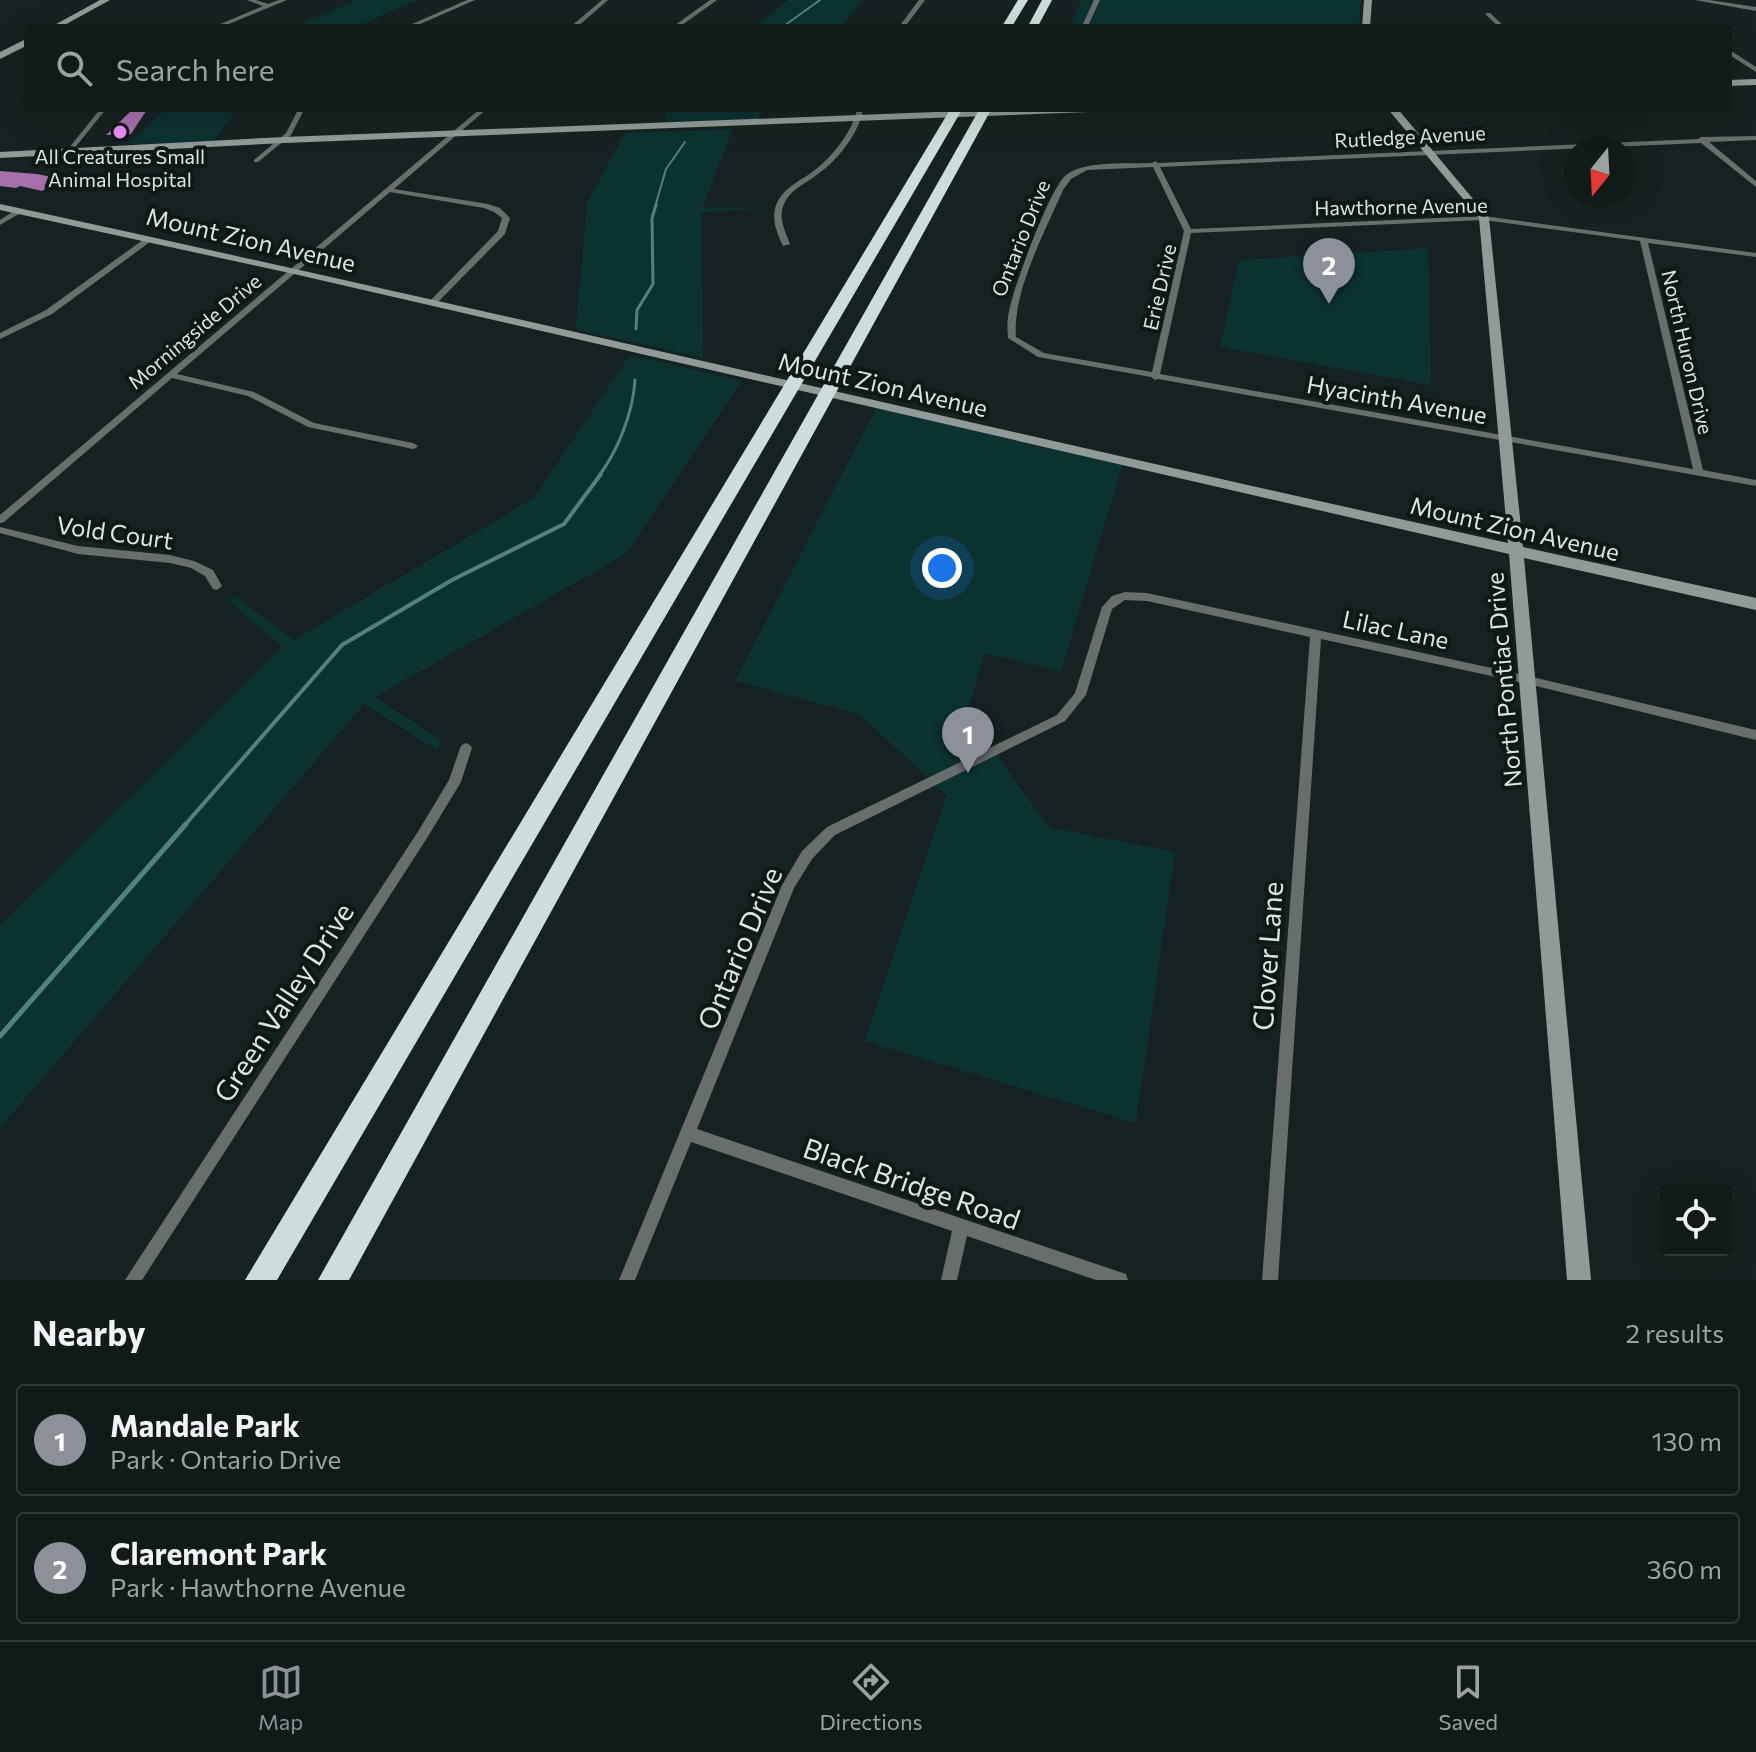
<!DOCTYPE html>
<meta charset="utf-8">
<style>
:root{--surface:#101a19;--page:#192322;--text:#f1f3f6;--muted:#9ca1a2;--line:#303838;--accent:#8c9099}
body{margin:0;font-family:Commissioner,sans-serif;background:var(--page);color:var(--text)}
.controls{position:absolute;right:24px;bottom:24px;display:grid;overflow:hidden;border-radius:8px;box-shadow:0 8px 32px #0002}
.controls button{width:72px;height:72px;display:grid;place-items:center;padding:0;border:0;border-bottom:2px solid var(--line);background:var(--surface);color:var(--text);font:40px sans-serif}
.compass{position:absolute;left:1564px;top:136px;width:72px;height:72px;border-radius:50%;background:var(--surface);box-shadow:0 8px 32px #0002;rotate:198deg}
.you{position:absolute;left:942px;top:568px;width:28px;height:28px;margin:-20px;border:6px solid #fff;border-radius:50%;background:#1a73e8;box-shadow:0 0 0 12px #1a73e833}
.badge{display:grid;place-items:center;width:52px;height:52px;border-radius:50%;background:var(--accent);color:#fff;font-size:26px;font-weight:700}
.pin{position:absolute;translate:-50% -66px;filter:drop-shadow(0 2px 4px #0008)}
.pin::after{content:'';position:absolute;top:42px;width:28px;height:24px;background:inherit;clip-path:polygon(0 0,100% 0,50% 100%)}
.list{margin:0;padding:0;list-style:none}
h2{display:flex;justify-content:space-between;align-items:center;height:104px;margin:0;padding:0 32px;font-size:34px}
h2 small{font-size:26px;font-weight:400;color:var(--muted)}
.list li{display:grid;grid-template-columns:52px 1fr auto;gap:24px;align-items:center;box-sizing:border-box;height:112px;margin:0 16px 16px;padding:0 16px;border:2px solid var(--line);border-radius:8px}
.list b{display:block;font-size:30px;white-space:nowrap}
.list p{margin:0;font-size:26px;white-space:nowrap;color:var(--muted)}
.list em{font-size:26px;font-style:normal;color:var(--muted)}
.icon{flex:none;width:44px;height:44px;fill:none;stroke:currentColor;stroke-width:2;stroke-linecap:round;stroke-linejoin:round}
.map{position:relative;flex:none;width:1756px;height:1280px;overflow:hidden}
.search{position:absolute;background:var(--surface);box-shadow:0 8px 32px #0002;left:24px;right:24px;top:24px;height:88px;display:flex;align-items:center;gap:20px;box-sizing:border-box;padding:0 28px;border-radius:8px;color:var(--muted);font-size:30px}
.sheet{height:360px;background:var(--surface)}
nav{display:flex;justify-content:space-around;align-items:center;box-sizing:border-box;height:112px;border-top:2px solid var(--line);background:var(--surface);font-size:22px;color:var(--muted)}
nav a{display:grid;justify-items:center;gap:4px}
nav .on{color:var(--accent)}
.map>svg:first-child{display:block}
</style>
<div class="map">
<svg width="1756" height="1280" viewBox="0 0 1756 1280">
<rect width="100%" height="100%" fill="#162221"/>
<!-- green -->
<path fill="#0c3230" d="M357 0H417L353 28H291Z
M789 0H862L841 28H752Z
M1082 0H1361L1359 28H1069Z
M167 108H239L213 141 127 144Z
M668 108H760L759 119 665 122Z
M733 129 702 208 773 207 701 213 703 358 576 329 587 203 625 133Z
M1428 248 1431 385 1220 347 1239 260Z
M630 355 742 381 626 554 375 697 441 740 437 750 364 704 0 1128V926L282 647 228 600 235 596 294 640 534 498Z
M878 405 1123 463 1061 671 985 653 967 712 1048 827 1175 852 1136 1123 865 1041 947 795 859 714 735 681Z"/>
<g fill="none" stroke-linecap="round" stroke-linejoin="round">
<!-- stream-far3 -->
<path stroke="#50827e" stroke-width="2" d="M781 28 820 0
M655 207 666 169 685 142"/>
<!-- stream-far2 -->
<path stroke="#50827e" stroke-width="3" d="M636 329 637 310 653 284 652 218 656 205
M599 476C618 450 633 413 635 380"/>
<!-- stream-far1 -->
<path stroke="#50827e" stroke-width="4" d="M184 826 342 645 452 580 564 524 601 474"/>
<!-- stream -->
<path stroke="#50827e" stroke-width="5" d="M0 1036 186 824"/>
</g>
<!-- building -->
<path fill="#a56fac" d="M134 108H148L131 134 106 135Z
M0 171 37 174 61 179 42 191 20 186 16 188 0 186Z"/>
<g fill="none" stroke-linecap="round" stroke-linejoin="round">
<!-- street -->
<path fill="#686d6d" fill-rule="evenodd" d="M247 0H256L268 4 279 0H287L219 28H211L263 6Z
M467 0H475L411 28H403Z
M602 0H608L576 28H569Z
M710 0H717L678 28H671Z
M919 0H925L904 28H898Z
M1094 0H1100L1087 28H1081Z
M1695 0H1709L1756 7V11Z
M1486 13H1490L1506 28H1500L1486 15Z
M1728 49 1756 67V72L1728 54Z
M101 108H107L73 150H69V148Z
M299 108H305L291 135 258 162H254V160L286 133Z
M481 108H488L394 189 488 204 500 208 510 218 505 234 435 305H432L428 303 498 231 502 218 494 212 484 208 390 192 177 374 254 392 314 423 413 443 418 446 416 448 413 449 308 427 248 396 172 378 4 522 0 523V515Z
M857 108H863C861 131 837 161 818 174 808 182 791 189 785 202 777 216 785 231 790 244L783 246C777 233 770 217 777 203 784 187 802 180 815 170 832 157 854 130 857 108Z
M1756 136V140L1709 142 1756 181V187L1701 143 1160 167 1191 229 1484 216 1756 253V257L1648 243 1703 470 1756 480V486L1158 379 1155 380 1151 377 1038 357 1008 338C1007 327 1007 318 1010 307 1015 284 1050 188 1066 175 1085 160 1128 164 1152 163L1155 161 1158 163 1698 139 1701 137ZM1153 167 1184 231 1152 372 1044 353 1016 337C1012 292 1045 232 1063 190L1071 179 1087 170ZM1484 220 1640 241 1693 469 1160 374 1191 233Z
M17 209 24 211 0 225V220Z
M147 237 154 239 52 314 0 339V333L46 310Z
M0 527 78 546 170 555 194 561 213 570 222 586 217 590 213 589 205 576 191 568 170 563 78 554 0 533Z
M1125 592 1147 593 1528 676 1756 730V740L1528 684 1321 639 1278 1280H1262L1310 637 1147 601 1125 600 1112 609 1086 695 1065 721 835 835 812 859 794 888 697 1129 1120 1272 1126 1274 1128 1280H1096L967 1236 957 1280H941L952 1231 691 1142 635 1280H619L782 885 802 851 827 827 1057 715 1075 693 1102 607 1112 596Z
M466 743 470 745 472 748 461 782 427 838 142 1280H125L419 830 449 780 460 748 462 745Z"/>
<!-- secondary -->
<path fill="#919a99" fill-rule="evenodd" d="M100 0H110L59 28H49Z
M1364 0H1372L1370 28H1362Z
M28 38V45L0 59V52Z
M1756 79V85L1728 86V80Z
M1040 108H1120L1115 111 284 143 0 158V152L284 137Z
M1387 108H1397L1489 218 1523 547 1756 598V610L1524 558 1591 1280H1567L1509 554 294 274 0 210V204C503 313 1005 432 1508 543L1479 218Z"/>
<!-- highway -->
<path fill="#cedddb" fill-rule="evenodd" d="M1018 0H1028L1011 28H1001Z
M1042 0H1052L1037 28H1027Z
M951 108H963L277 1280H245Z
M980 108H992L349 1280H318Z"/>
</g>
<!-- markers -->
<circle fill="#ed8cfa" stroke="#0d1817" stroke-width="3" cx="120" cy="132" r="8"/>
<g text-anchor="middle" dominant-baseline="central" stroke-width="8" stroke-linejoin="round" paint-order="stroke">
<!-- far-street labels -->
<g font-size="20" fill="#dde5e4" stroke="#0d1817">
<text transform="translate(1410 136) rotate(-3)">Rutledge Avenue</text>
<text transform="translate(1401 206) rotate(-1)">Hawthorne Avenue</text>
<text transform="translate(1020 238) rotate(-68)">Ontario Drive</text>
<text transform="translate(1159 287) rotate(-77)">Erie Drive</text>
<text transform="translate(194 331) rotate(-40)">Morningside Drive</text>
<text transform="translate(1688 352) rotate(77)">North Huron Drive</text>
</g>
<!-- far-poi labels -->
<g font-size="20" fill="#dde5e4" stroke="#0d1817">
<text x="120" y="156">All Creatures Small<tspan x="120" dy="23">Animal Hospital</tspan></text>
</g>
<!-- street labels -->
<g font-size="24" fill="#dde5e4" stroke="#0d1817">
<text transform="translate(251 239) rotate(13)">Mount Zion Avenue</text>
<text transform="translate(883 384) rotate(13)">Mount Zion Avenue</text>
<text transform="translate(1397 399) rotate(10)">Hyacinth Avenue</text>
<text transform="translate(1515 528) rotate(13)">Mount Zion Avenue</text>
<text transform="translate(115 532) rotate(8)">Vold Court</text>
<text transform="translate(1396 629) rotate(12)">Lilac Lane</text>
<text transform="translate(1503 680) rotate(-95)">North Pontiac Drive</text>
</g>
<!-- near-street labels -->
<g font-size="28" fill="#dde5e4" stroke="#0d1817">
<text transform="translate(739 948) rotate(-67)">Ontario Drive</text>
<text transform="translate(1267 956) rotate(-86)">Clover Lane</text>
<text transform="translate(283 1002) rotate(-57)">Green Valley Drive</text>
<text transform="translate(912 1183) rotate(19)">Black Bridge Road</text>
</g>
</g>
</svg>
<div class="controls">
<button><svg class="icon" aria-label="locate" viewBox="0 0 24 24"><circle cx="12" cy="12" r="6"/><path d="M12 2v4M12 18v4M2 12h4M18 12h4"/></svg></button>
</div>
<svg class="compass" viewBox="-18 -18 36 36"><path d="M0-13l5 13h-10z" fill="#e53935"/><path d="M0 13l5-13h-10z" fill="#9ca1a2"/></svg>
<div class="you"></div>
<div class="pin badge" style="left:968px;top:773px">1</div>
<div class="pin badge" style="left:1329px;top:304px">2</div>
<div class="search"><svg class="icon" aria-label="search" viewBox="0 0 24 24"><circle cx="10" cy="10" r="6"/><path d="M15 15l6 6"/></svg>Search here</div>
</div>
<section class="sheet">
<h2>Nearby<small>2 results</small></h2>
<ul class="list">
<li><span class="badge">1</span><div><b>Mandale Park</b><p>Park · Ontario Drive</p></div><em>130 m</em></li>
<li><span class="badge">2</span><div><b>Claremont Park</b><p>Park · Hawthorne Avenue</p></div><em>360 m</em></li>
</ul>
</section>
<nav>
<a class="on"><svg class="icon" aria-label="map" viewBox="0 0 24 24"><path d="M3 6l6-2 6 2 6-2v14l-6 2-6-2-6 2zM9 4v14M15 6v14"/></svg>Map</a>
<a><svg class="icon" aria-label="directions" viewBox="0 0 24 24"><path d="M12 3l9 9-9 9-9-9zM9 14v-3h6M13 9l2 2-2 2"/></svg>Directions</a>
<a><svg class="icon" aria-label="saved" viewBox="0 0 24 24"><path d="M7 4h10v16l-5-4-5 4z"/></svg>Saved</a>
</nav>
